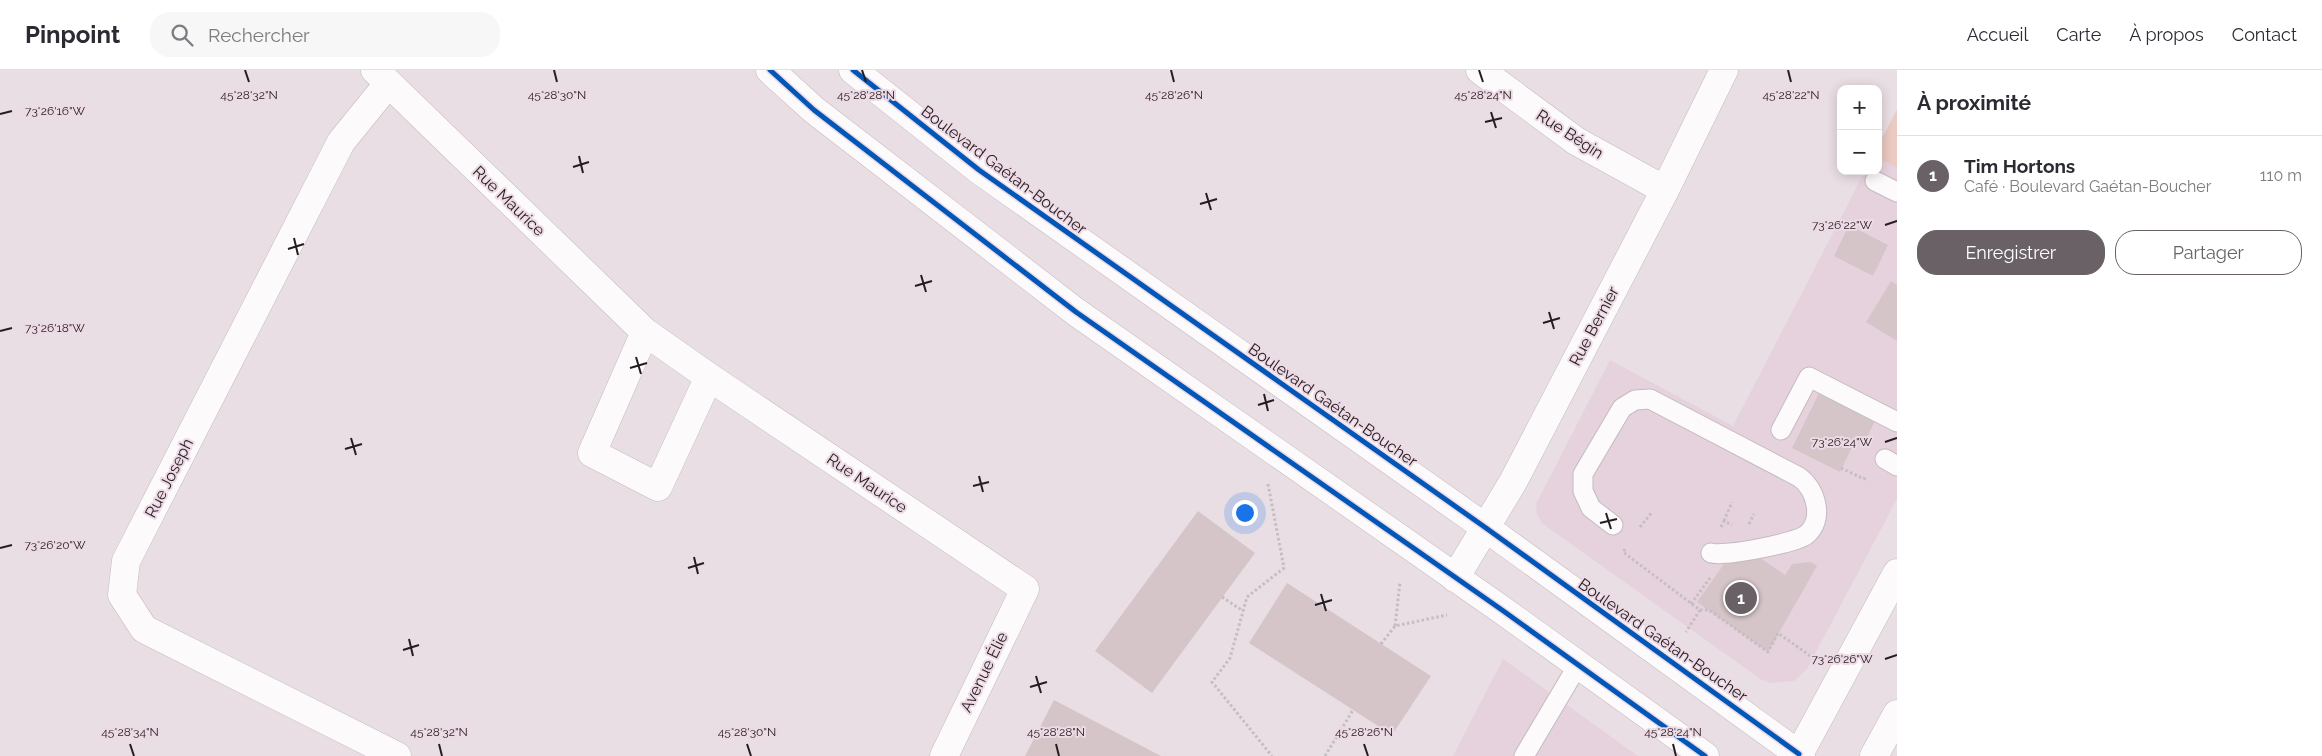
<!DOCTYPE html>
<html lang="fr">
<meta charset="utf-8">
<style>
:root{--surface:#fff;--page:#f7f7f7;--text:#2b2b33;--muted:#7c7c81;--line:#e1e1e2;--accent:#696165}
body{margin:0;font-family:Raleway,sans-serif;background:var(--page);color:var(--text)}
.controls{position:absolute;right:15px;top:15px;display:grid;overflow:hidden;border-radius:10px;box-shadow:0 2px 12px #0003}
.controls button{width:45px;height:45px;display:grid;place-items:center;padding:0;border:0;border-bottom:1px solid var(--line);background:var(--surface);color:var(--text);font:25px sans-serif}
.you{position:absolute;left:1244px;top:442px;width:18px;height:18px;margin:-12px;border:4px solid #fff;border-radius:50%;background:#1a73e8;box-shadow:0 0 0 8px #1a73e833}
.badge{display:grid;place-items:center;width:32px;height:32px;border-radius:50%;background:var(--accent);color:#fff;font-size:16px;font-weight:700}
.pin{position:absolute;translate:-50% -50%;border:2px solid #fff;box-shadow:0 1px 5px #0006}
.list{margin:0;padding:0;list-style:none}
h2{display:flex;justify-content:space-between;align-items:center;height:65px;margin:0;padding:0 20px;font-size:21px}
h2 small{font-size:16px;font-weight:400;color:var(--muted)}
.list li{display:grid;grid-template-columns:32px 1fr auto;gap:15px;align-items:center;box-sizing:border-box;height:80px;padding:0 20px;border-top:1px solid var(--line)}
.list b{display:block;font-size:19px;white-space:nowrap}
.list p{margin:0;font-size:16px;white-space:nowrap;color:var(--muted)}
.list em{font-size:16px;font-style:normal;color:var(--muted)}
.actions{display:flex;gap:10px;padding:15px 20px}
.actions a{flex:1;padding:11px 0;border:1px solid var(--accent);border-radius:20px;text-align:center;font-size:18px;color:var(--accent)}
.actions .main{background:var(--accent);color:#fff}
.icon{flex:none;width:28px;height:28px;fill:none;stroke:currentColor;stroke-width:2;stroke-linecap:round;stroke-linejoin:round}
.map{position:relative;flex:none;width:1897px;height:686px;overflow:hidden}
header{display:flex;align-items:center;gap:30px;box-sizing:border-box;height:70px;padding:0 25px;background:var(--surface);border-bottom:1px solid var(--line)}
header strong{font-size:24px}
nav{display:flex;gap:28px;margin-inline-start:auto;font-size:18px}
.search{width:350px;height:45px;background:var(--page);display:flex;align-items:center;gap:12px;box-sizing:border-box;padding:0 18px;border-radius:20px;color:var(--muted);font-size:19px}
main{display:flex}
aside{flex:1;background:var(--surface)}
.map>svg:first-child{display:block}
</style>
<header>
<strong>Pinpoint</strong>
<div class="search"><svg class="icon" aria-label="search" viewBox="0 0 24 24"><circle cx="10" cy="10" r="6"/><path d="M15 15l6 6"/></svg>Rechercher</div>
<nav><a>Accueil</a><a>Carte</a><a>À propos</a><a>Contact</a></nav>
</header>
<main>
<div class="map">
<svg width="1897" height="686" viewBox="0 0 1897 686">
<rect width="100%" height="100%" fill="#e9dee4"/>
<!-- built -->
<path fill="#e6d2dd" d="M1897 40V429L1807 599 1794 611 1772 613 1762 610 1543 454 1537 445 1536 434 1610 290 1733 356 1865 101H1878V76Z
M1503 589 1638 686H1453Z"/>
<!-- green -->
<path fill="#eacac1" d="M1897 40V97L1878 88V76Z"/>
<!-- building -->
<path fill="#d6c5c8" d="M1849 155 1888 175 1873 206 1834 186Z
M1891 211 1897 215V271L1866 252Z
M1821 319 1877 347 1863 375 1855 371 1840 402 1792 378Z
M1198 441 1255 483 1152 623 1095 581Z
M1759 487 1785 505 1792 494 1811 492 1817 496 1768 582 1697 532 1724 494Z
M1287 513 1431 606 1392 665 1249 573Z
M1054 630 1161 686H1025Z"/>
<g fill="none" stroke-linecap="round" stroke-linejoin="round">
<defs>
<path id="service" d="M1875 111 1897 122
M1781 360 1809 307 1897 352
M1885 389 1897 396
M1613 455 1591 438 1583 421V404L1622 338 1635 330 1650 329 1799 407C1816 419 1825 450 1806 465 1795 473 1724 487 1711 483
M1524 686 1578 595"/>
<path id="minor" d="M375 0 645 262 709 307 1025 519 944 686
M1480 0 1576 71 1665 120
M388 14 341 72 126 491 122 525 144 559 397 686
M645 262 592 383 658 417 709 307
M1455 508 1513 412 1665 120 1724 0"/>
<path id="secondary" d="M770 0 814 40 1076 242 1502 540 1705 686
M853 0 979 100 1486 458 1801 686
M1798 686 1897 503
M1874 686 1897 644"/>
</defs>
<!-- service casing -->
<use href="#service" stroke="#c3bbbf" stroke-width="21"/>
<!-- minor casing -->
<use href="#minor" stroke="#c3bbbf" stroke-width="29"/>
<!-- secondary casing -->
<use href="#secondary" stroke="#c3bbbf" stroke-width="29"/>
<!-- path -->
<path stroke="#c3bec1" stroke-width="3" stroke-dasharray="2.5 2.5" stroke-linecap="butt" d="M1841 398 1864 409 1866 405
M1268 414 1284 498 1247 527 1230 588 1212 612 1272 686
M1724 451 1732 432
M1749 454 1754 444
M1640 457 1652 442
M1721 457 1724 451 1732 455
M1625 479 1623 482 1700 540 1686 562
M1222 527 1243 541
M1691 534 1710 508
M1700 540H1709L1768 582 1778 563 1816 590
M1395 556 1400 512
M1381 574 1395 556 1447 545
M1325 686 1353 640"/>
<!-- service -->
<use href="#service" stroke="#fcfafb" stroke-width="19"/>
<!-- minor -->
<use href="#minor" stroke="#fcfafb" stroke-width="28"/>
<!-- secondary -->
<use href="#secondary" stroke="#fcfafb" stroke-width="28"/>
<defs>
<path id="cycleway" d="M770 0 814 40 1076 242 1502 540 1705 686
M853 0 979 100 1486 458 1799 684"/>
</defs>
<!-- cycleway casing -->
<use href="#cycleway" stroke="#eddae5" stroke-width="8"/>
<!-- cycleway -->
<use href="#cycleway" stroke="#0057b8" stroke-width="5"/>
</g>
<!-- ticks -->
<path fill="none" stroke="#241d21" stroke-width="2" d="M245 0 249 12M554 0 557 12M862 0 866 12M1171 0 1174 12M1479 0 1483 12M1788 0 1791 12M1491 42 1496 58M0 44 12 41M1485 52 1502 48M579 86 583 103M573 97 589 92M1206 123 1211 140M1200 134 1217 129M1885 155 1897 151M294 168 298 185M288 179 304 174M921 205 926 222M915 216 932 211M1549 242 1554 259M1543 253 1560 248M0 261 12 258M636 287 641 304M630 298 647 293M1264 324 1268 341M1258 335 1274 330M351 368 356 385M1885 372 1897 368M345 379 362 374M979 406 983 422M973 416 989 412M1606 443 1611 459M1600 453 1617 449M0 478 12 475M694 487 698 504M688 498 704 493M1321 524 1326 541M1315 535 1332 530M409 569 413 586M403 580 419 575M1885 589 1897 585M1036 606 1041 623M1030 617 1047 612M130 674 134 686M439 674 442 686M747 674 751 686M1056 674 1059 686M1364 674 1368 686M1673 674 1676 686"/>
<g text-anchor="middle" dominant-baseline="central" stroke-width="4" stroke-linejoin="round" paint-order="stroke">
<!-- street labels -->
<g font-size="16" fill="#241d21" stroke="#eddae5">
<text transform="translate(1570 64) rotate(33)">Rue Bégin</text>
<text transform="translate(1004 100) rotate(37)">Boulevard Gaétan-Boucher</text>
<text transform="translate(509 131) rotate(44)">Rue Maurice</text>
<text transform="translate(1594 256) rotate(-62)">Rue Bernier</text>
<text transform="translate(1333 335) rotate(35)">Boulevard Gaétan-Boucher</text>
<text transform="translate(169 408) rotate(-63)">Rue Joseph</text>
<text transform="translate(867 413) rotate(34)">Rue Maurice</text>
<text transform="translate(1663 570) rotate(35)">Boulevard Gaétan-Boucher</text>
<text transform="translate(984 602) rotate(-64)">Avenue Élie</text>
</g>
</g>
<g font-size="12" text-anchor="middle" fill="#241d21" stroke="#eddae5" stroke-width="4" stroke-linejoin="round" paint-order="stroke">
<text x="249" y="29">45°28'32"N</text>
<text x="557" y="29">45°28'30"N</text>
<text x="866" y="29">45°28'28"N</text>
<text x="1174" y="29">45°28'26"N</text>
<text x="1483" y="29">45°28'24"N</text>
<text x="1791" y="29">45°28'22"N</text>
<text x="55" y="45">73°26'16"W</text>
<text x="1842" y="159">73°26'22"W</text>
<text x="55" y="262">73°26'18"W</text>
<text x="1842" y="376">73°26'24"W</text>
<text x="55" y="479">73°26'20"W</text>
<text x="1842" y="593">73°26'26"W</text>
<text x="130" y="666">45°28'34"N</text>
<text x="439" y="666">45°28'32"N</text>
<text x="747" y="666">45°28'30"N</text>
<text x="1056" y="666">45°28'28"N</text>
<text x="1364" y="666">45°28'26"N</text>
<text x="1673" y="666">45°28'24"N</text>
</g>
</svg>
<div class="controls">
<button>+</button>
<button>−</button>
</div>
<div class="you"></div>
<div class="pin badge" style="left:1741px;top:528px">1</div>
</div>
<aside>
<h2>À proximité<small></small></h2>
<ul class="list">
<li><span class="badge">1</span><div><b>Tim Hortons</b><p>Café · Boulevard Gaétan-Boucher</p></div><em>110 m</em></li>
</ul>
<div class="actions"><a class="main">Enregistrer</a><a>Partager</a></div>
</aside>
</main>
